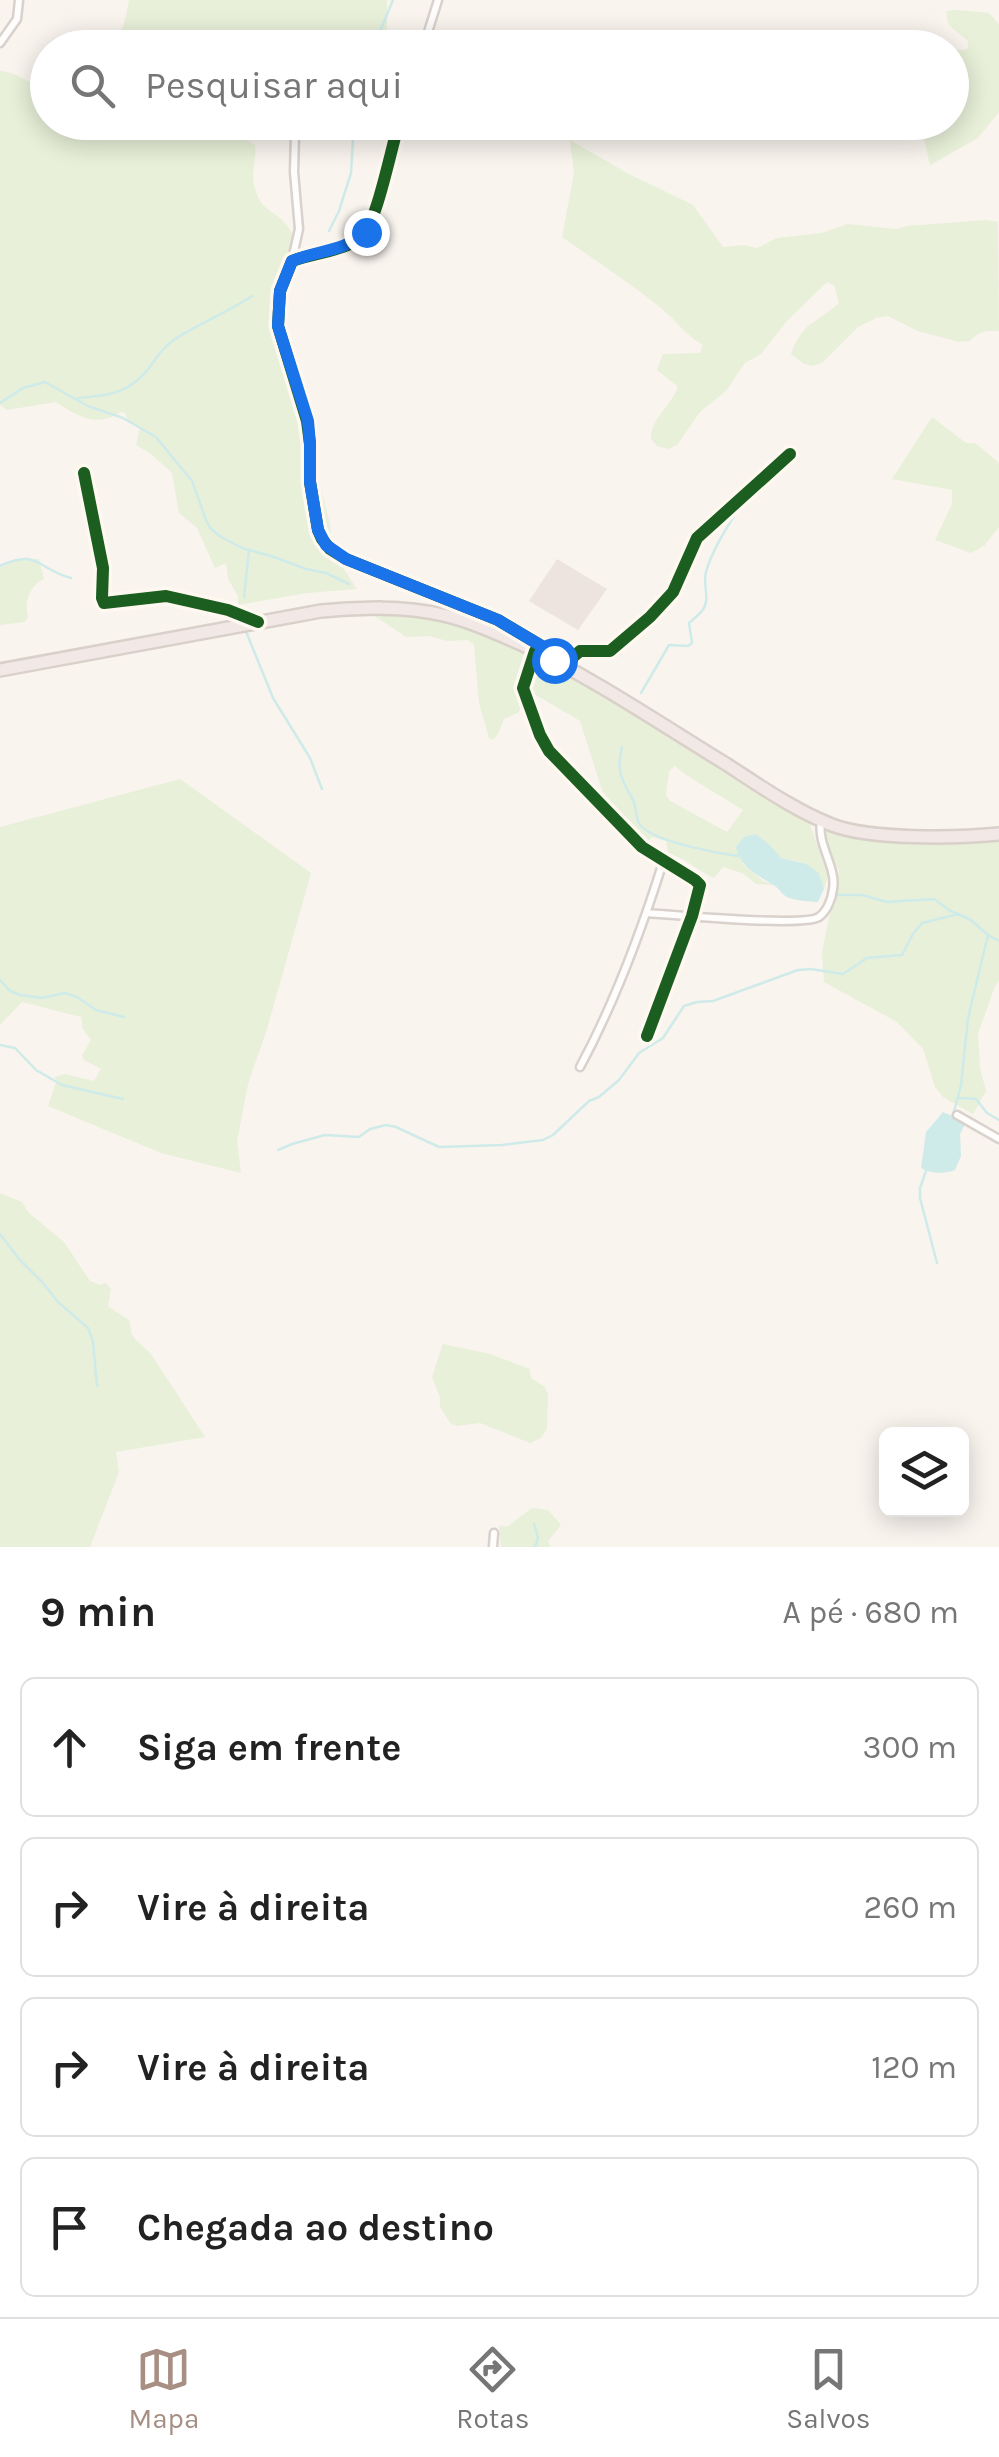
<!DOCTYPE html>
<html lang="pt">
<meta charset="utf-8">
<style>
:root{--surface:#fff;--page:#f2f2f2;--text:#222;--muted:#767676;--line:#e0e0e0;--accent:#a78f84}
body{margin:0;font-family:Karla,sans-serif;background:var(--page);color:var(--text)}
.controls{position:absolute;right:30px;bottom:30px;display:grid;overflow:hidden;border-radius:15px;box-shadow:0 5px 25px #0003}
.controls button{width:90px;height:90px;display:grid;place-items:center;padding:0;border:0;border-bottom:2px solid var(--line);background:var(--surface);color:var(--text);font:50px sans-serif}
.stop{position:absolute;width:30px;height:30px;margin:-22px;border:8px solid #1a73e8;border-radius:50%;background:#fff}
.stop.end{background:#1a73e8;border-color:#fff;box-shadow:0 2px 10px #0008}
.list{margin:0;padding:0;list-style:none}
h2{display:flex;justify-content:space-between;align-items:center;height:130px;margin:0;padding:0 40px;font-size:42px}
h2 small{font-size:32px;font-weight:400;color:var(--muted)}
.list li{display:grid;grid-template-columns:65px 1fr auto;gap:30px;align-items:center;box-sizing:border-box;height:140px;margin:0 20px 20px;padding:0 20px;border:2px solid var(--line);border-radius:15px}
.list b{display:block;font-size:38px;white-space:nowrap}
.list em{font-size:32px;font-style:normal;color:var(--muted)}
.icon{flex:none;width:55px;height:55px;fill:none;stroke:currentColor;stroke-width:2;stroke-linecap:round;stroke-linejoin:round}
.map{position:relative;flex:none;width:999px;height:1547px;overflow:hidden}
.search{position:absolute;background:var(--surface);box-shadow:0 5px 25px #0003;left:30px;right:30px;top:30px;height:110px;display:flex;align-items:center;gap:25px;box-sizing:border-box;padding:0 35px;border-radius:55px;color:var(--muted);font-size:38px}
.sheet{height:770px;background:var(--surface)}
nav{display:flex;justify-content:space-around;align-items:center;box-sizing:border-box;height:140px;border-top:2px solid var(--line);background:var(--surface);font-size:28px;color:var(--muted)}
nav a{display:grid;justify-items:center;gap:5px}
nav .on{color:var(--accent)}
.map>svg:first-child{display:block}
</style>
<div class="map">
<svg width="999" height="1547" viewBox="0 0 999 1547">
<rect width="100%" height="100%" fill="#f9f4ee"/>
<!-- industrial -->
<path fill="#ede4df" d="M557 559 607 589 578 630 529 601Z"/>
<!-- green -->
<path fill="#e8f0d9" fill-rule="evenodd" d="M129 0H387V35L393 47H104C125 36 124 23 129 0Z
M958 10 989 13 999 24V112L978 138 930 165 924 139 917 123 952 122V50H964L968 48V41C958 31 944 27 947 11Z
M0 71C14 71 27 83 43 86L47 83 48 122 189 123 188 126 218 135 237 134 255 145C257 159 251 171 254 185 260 213 277 210 288 227 294 236 299 246 304 255L290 278 285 293 280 315 282 332 298 371 314 434 316 469 330 524 332 552 357 589 307 593 238 605V596L228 579 226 563 215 568 197 528 179 513 172 473 151 454 136 445 140 428 127 419 125 413 121 412C94 428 80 417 56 402L7 410 0 405Z
M570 140 627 173 693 205 723 247 744 245 757 248 777 238 821 233 848 224 896 229 907 226 986 220 998 222 999 331C986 330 979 331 970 341L959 342 918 331 888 316 876 318 858 327 823 362 813 366 804 364 791 354C803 321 817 323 839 303L834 285 827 282 786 322 761 354 745 363 726 391 700 412 677 445 668 449 657 446 651 439C651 418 671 406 678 387L657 370 663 354 700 353 703 345C686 336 676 320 661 308 630 283 595 260 562 237L574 173Z
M932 417 966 443H975L999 463V527L984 546 971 553 935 540 952 504V490L892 479Z
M19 559H39L44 579C29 586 24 602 28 617L25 622 0 625V568Z
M379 600 416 605 502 636 764 794 807 816 828 876 824 889 819 873 799 862 781 858 770 845 756 834 744 837 743 864 763 881 774 885 756 884 744 874 723 867 714 878C697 870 685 858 668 853L666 841 652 837 642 849 625 827 602 790 580 721 531 692 518 713 504 719 498 734 493 740 489 738 479 703 474 644 467 640 447 641 429 636 406 637 375 616 365 613 311 615 283 610 309 605ZM675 766 686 775 743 810 727 832 670 801 666 795 669 771Z
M180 779 311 873 267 1029 248 1084 237 1141 241 1173 161 1153 48 1106 56 1082 55 1077 65 1074 94 1081 101 1069 84 1060 82 1055 91 1040 83 1029 81 1017 22 1002 0 1025V827Z
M832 824 870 831 999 828V981L995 986 978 1034 980 1068 986 1091 973 1114 943 1097 935 1087 923 1049 897 1022 824 982 822 952 839 870 829 855 819 829Z
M0 1193 22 1202 29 1213 64 1242 90 1281 100 1285 106 1283 111 1289 108 1306 130 1321 131 1332 135 1339 151 1354 205 1437 116 1452 119 1472 90 1547H0Z
M443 1344 490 1354 530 1369 531 1378 545 1387 548 1395 547 1429 541 1438 530 1443 480 1423 457 1426 451 1424 440 1407V1397L432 1377Z
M532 1508 548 1510 561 1525 548 1541 551 1547H501L499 1525 507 1527Z"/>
<!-- water -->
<path fill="#ceebea" d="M756 834 770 845 781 858 806 864 819 873 824 889 818 902C812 902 792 900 787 897 783 895 778 888 775 886 758 875 740 868 736 847L744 837Z
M943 1112 966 1122 960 1134 961 1156 955 1170C944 1174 931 1174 921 1168L926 1132Z"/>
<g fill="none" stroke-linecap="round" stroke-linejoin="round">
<!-- stream -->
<path stroke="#ceebea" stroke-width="2.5" d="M373 48 393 0
M329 231 339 211 351 173 354 122
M78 398C108 396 130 393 149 368 157 357 163 347 175 339 200 323 228 312 252 296
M0 403 23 388 45 382 88 406 123 418 156 437 192 481 206 520 210 528 221 537 242 548 274 557 306 569 326 573 349 584
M0 566C38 548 37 569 71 578
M244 597 249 551
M245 629 273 698 310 758 322 789
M641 693 669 645 688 646 692 643 689 623C693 619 698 616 701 612 712 600 702 586 706 572 713 548 728 526 741 505
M622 747C616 769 621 779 632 798 638 807 634 819 641 826 656 842 716 853 738 856
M836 895H862L887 902 934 899 949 910 971 920 988 935 999 941
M0 980 10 991 20 995 42 998 65 993 77 997 96 1010 124 1017
M0 1045 15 1048 36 1070 62 1085 123 1099
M959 1098 976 1099 987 1113 999 1120
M952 1119 961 1085 968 1018 988 935
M278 1150 292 1144 325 1135 359 1137 370 1129 386 1125 396 1127 439 1147 502 1145 543 1140 553 1135 589 1101 599 1097 619 1080 639 1053 663 1038 684 1006 697 1002 713 1001 798 970 811 969 843 974 867 958 902 955 913 934 922 923 959 914
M926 1171 920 1188V1198L937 1263
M0 1234 19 1259 43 1283 58 1302 88 1328 93 1342 97 1386
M534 1524 538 1538 535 1547"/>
<defs>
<path id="street" d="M0 43 17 19 19 0
M423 48 438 0
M399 122C392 146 377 219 364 234 362 236 355 241 352 243 333 253 312 253 292 261L280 291 278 326 307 421 310 444V482L318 530 322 539 330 549 346 559 498 620 555 654 553 660
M292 260 299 229 294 172 295 134
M84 473 103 568 102 598 104 603 166 596 228 610 257 621
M535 651 523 688 540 735 549 751 642 847 695 880 700 885 692 916 647 1036
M564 665 580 651H610L650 617 673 592 697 538 790 454
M647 913C674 915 803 927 819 917 827 911 832 899 833 889 837 867 817 846 821 821
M580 1067C615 1002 641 932 663 862
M957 1115 999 1139
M493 1547 494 1533"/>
<path id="highway" d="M0 670 321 611C362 608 402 605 443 615 470 621 496 633 521 644 593 678 659 723 726 764 760 786 794 810 832 825 871 840 957 838 999 834"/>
</defs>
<!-- street casing -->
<use href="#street" stroke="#d9d1cc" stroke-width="11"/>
<!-- highway casing -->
<use href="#highway" stroke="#dad0ca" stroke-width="16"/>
<!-- street -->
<use href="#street" stroke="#fefdfc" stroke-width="6"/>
<!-- highway -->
<use href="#highway" stroke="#f2e9e6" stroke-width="11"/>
<defs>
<path id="cycleway" d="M399 122C392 146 377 219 364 234 362 236 355 241 352 243 333 253 312 253 292 261L280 291 278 326 307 421 310 444V482L318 530 322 539 330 549 346 559 498 620 555 654 553 660
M84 473 103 568 102 598 104 603 166 596 228 610 258 622
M535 651 523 688 540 735 549 751 642 847 695 880 700 885 692 916 647 1036
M564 665 580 651H610L650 617 673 592 697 538 790 454"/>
</defs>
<!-- cycleway casing -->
<use href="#cycleway" stroke="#fff8f1" stroke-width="19"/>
<!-- cycleway -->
<use href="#cycleway" stroke="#1b5e20" stroke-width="12"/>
</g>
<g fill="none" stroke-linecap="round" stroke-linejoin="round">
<!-- route -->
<path stroke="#1a73e8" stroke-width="12" d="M366 232C344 252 318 250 292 261L280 291 278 326 308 421 310 444V482L318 530 326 545 346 559 498 620 555 654 554 660"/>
</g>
</svg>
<div class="controls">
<button><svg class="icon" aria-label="layers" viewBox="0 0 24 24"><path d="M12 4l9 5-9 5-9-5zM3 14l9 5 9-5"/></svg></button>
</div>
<div class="stop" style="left:554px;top:660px"></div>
<div class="stop end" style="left:366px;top:232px"></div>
<div class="search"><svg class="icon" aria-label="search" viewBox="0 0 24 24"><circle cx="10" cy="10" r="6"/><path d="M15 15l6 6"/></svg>Pesquisar aqui</div>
</div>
<section class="sheet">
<h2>9 min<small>A pé · 680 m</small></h2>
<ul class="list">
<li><svg class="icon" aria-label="ahead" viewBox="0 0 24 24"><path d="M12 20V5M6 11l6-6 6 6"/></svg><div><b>Siga em frente</b></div><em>300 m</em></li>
<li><svg class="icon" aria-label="right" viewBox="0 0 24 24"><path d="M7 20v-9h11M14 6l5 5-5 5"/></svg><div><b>Vire à direita</b></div><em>260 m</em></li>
<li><svg class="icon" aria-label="right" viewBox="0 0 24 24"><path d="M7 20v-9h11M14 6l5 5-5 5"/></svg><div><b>Vire à direita</b></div><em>120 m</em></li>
<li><svg class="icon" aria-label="arrive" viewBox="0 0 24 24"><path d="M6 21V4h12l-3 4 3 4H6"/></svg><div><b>Chegada ao destino</b></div></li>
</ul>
</section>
<nav>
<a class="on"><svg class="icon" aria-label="map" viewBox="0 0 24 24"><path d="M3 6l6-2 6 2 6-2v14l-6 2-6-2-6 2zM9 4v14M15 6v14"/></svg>Mapa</a>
<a><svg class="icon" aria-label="directions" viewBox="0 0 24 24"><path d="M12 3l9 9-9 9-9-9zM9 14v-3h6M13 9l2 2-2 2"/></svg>Rotas</a>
<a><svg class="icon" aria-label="saved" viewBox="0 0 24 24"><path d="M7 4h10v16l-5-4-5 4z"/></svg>Salvos</a>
</nav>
